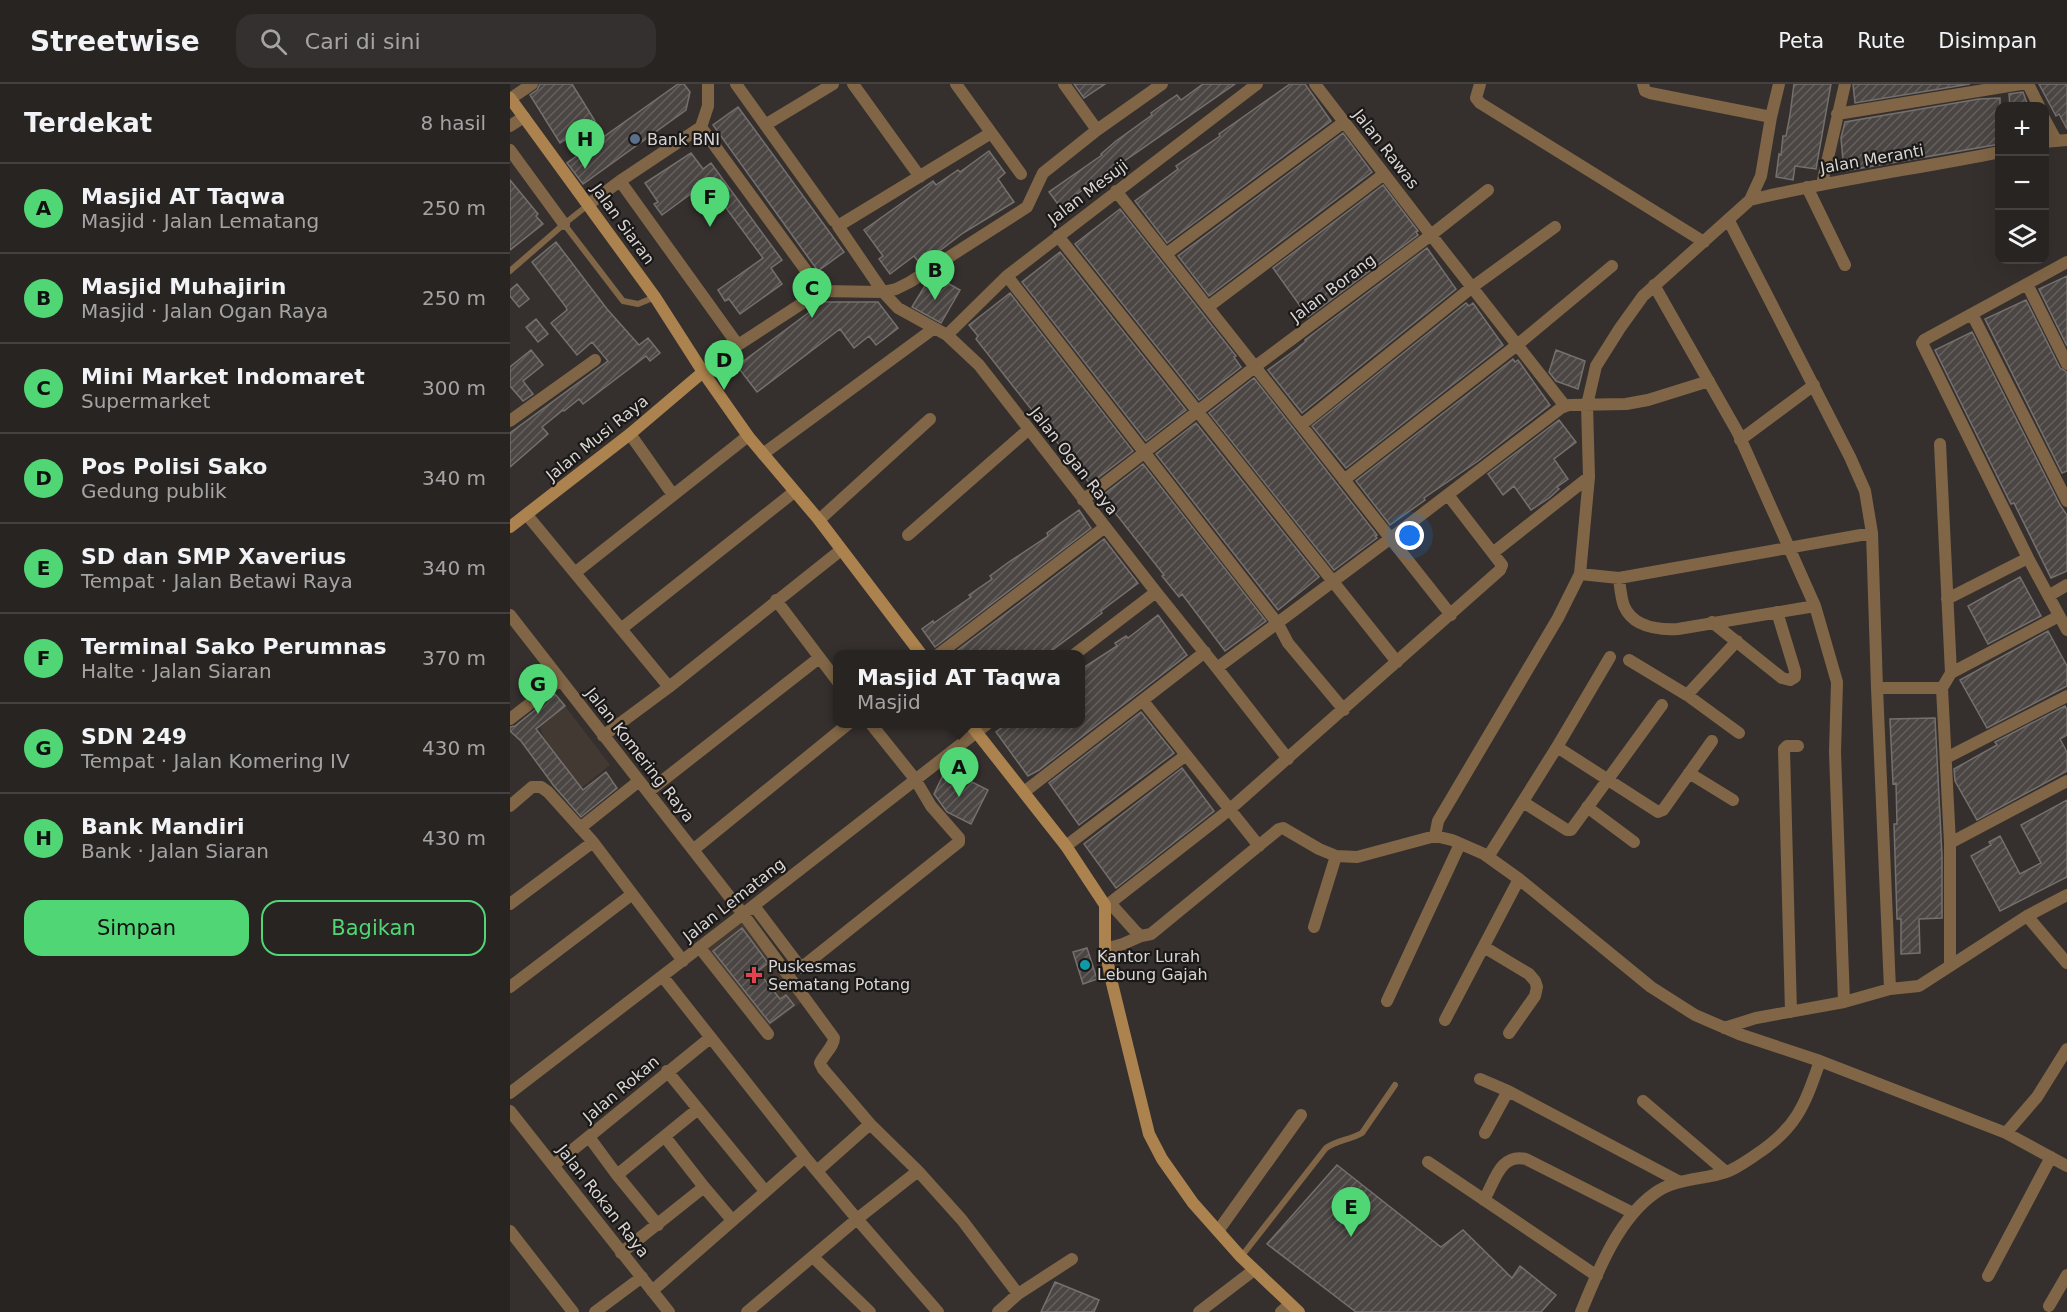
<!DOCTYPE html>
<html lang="id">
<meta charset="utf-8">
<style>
:root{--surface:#282422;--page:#34302f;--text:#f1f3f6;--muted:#a5a4a5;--line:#444140;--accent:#50d674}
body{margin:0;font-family:"DejaVu Sans",sans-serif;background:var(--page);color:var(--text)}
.controls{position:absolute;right:18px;top:18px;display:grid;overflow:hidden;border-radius:12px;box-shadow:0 6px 24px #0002}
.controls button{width:54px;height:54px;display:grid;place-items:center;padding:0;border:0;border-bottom:2px solid var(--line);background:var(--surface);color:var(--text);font:30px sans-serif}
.you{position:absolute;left:900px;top:452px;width:21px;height:21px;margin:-15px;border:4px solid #fff;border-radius:50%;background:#1a73e8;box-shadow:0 0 0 9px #1a73e833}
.badge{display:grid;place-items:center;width:39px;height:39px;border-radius:50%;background:var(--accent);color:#111;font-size:20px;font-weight:700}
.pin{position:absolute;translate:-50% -50px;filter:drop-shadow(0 2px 3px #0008)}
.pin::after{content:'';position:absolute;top:32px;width:21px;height:18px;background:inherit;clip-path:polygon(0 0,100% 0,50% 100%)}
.popup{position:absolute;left:323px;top:566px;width:252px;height:78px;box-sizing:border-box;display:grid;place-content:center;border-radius:12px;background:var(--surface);filter:drop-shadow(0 2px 4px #0005);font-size:20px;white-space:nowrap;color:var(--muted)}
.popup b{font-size:22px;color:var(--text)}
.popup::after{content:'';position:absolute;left:50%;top:100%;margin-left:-12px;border:12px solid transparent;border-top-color:var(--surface)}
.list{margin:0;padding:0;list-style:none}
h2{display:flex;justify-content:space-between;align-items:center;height:78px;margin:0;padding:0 24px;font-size:26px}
h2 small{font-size:20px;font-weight:400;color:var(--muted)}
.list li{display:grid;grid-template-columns:39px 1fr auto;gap:18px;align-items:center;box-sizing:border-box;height:90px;padding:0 24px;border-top:2px solid var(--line)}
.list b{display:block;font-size:22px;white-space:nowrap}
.list p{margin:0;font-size:20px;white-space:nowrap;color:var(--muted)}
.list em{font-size:20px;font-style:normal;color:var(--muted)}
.actions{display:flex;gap:12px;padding:18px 24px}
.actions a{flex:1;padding:14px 0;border:2px solid var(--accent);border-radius:18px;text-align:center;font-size:21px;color:var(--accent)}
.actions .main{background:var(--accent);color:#111}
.icon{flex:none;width:33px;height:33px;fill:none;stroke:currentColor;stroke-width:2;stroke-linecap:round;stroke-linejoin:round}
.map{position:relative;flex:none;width:1557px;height:1228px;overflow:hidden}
header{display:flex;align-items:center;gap:36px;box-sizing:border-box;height:84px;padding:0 30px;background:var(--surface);border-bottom:2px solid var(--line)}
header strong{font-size:28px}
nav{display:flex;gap:33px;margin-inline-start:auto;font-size:21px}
.search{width:420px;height:54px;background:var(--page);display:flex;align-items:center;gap:15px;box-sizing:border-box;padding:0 21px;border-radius:18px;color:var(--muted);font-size:22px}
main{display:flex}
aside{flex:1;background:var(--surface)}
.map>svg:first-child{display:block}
</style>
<header>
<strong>Streetwise</strong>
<div class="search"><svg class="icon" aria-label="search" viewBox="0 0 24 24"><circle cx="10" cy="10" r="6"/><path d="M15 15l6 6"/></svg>Cari di sini</div>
<nav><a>Peta</a><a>Rute</a><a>Disimpan</a></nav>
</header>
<main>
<aside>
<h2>Terdekat<small>8 hasil</small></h2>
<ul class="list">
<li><span class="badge">A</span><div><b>Masjid AT Taqwa</b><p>Masjid · Jalan Lematang</p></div><em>250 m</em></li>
<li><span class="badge">B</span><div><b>Masjid Muhajirin</b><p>Masjid · Jalan Ogan Raya</p></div><em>250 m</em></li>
<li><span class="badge">C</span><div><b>Mini Market Indomaret</b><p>Supermarket</p></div><em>300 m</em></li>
<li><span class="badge">D</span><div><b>Pos Polisi Sako</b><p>Gedung publik</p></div><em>340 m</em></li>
<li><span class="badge">E</span><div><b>SD dan SMP Xaverius</b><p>Tempat · Jalan Betawi Raya</p></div><em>340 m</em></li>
<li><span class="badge">F</span><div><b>Terminal Sako Perumnas</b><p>Halte · Jalan Siaran</p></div><em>370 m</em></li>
<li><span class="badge">G</span><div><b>SDN 249</b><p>Tempat · Jalan Komering IV</p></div><em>430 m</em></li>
<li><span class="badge">H</span><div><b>Bank Mandiri</b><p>Bank · Jalan Siaran</p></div><em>430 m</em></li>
</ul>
<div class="actions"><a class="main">Simpan</a><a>Bagikan</a></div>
</aside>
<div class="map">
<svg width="1557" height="1228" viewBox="0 0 1557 1228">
<defs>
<pattern id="building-hatch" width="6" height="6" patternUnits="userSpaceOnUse" patternTransform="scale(1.5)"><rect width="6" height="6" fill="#4b4644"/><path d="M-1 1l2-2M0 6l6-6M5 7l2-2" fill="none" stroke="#64605e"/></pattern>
</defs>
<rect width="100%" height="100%" fill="#35302e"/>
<!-- built -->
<path fill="#433933" d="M55 622 100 681 71 704 35 657 30 643Z
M233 834 293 917 256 944 193 864Z"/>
<!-- building -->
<path fill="url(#building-hatch)" stroke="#75706d" stroke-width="1.5" d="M30 0H62L85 37 50 59 20 11 27 6Z
M168 0H174L180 8 176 26 73 100 57 79Z
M564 0H595L574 14Z
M693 0H725L567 110 570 115 553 127 539 108 592 71 591 70 606 57 642 31 641 29 652 21 667 11 671 16Z
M780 0H795L821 37 657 159 625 117 668 85 666 82 710 52 709 50Z
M1284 0H1321L1306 85 1285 82 1283 96 1266 93 1269 70 1271 71 1273 52H1276L1280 31Z
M1343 0H1460L1345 19Z
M1529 0H1557V45L1549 30 1546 32Z
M1513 8 1518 22H1500L1499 10Z
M1490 14V60L1334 87 1331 54 1335 38 1469 15Z
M228 23 334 168 308 187 203 41Z
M833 49 862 88 699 212 668 172Z
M479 67 495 89 488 95 504 118 453 149 411 181 404 172 380 190 369 175 373 172 354 146 423 97 426 101 448 86 450 88Z
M181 69 193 85 201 79 272 176 261 184 272 200 230 230 219 215 215 217 208 206 253 174 197 98 152 131 144 120 148 118 135 99Z
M0 96 28 130 26 132 33 140 0 166Z
M873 101 908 147 906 148 908 151 798 233 763 184Z
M610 125 726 272 724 273 731 283 689 316 565 160Z
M46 158 97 225 129 261 138 254 150 269 140 277 136 272 73 320 69 315 54 327 53 326 32 343 38 350 0 383V349L98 277 82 258 67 271 41 239 57 226 56 223 22 178Z
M917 164 946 205 792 329 758 286 785 266 796 257 795 256Z
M550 168 676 326 636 357 512 198Z
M425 192 450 206 431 239 402 223 419 195Z
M1557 192V262L1529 205Z
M7 200 19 215 9 223 0 212V206Z
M500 209 623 367 580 400 466 255 468 252 459 241Z
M1516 216 1550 284 1557 288V387L1552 389 1475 235Z
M313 218H368L388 244 366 261 359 252 344 264 330 245 247 308 227 282Z
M956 219 959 222 963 219 993 261 836 384 802 342Z
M26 235 38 250 28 258 16 243Z
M1462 248 1550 421 1557 431V487L1541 494 1504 419 1501 420 1495 408 1425 266Z
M21 266 33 281 13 297 23 310 13 317 0 302V283Z
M1046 266 1075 277 1068 305 1046 297 1039 288Z
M1003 275 1005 278 1008 276 1040 321 968 377 914 414 915 416 880 441 846 397Z
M744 294 867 451 865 452 867 454 824 486 699 329Z
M1049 336 1066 358 1044 375 1058 395 1047 403 1049 405 1039 414 1021 426 1004 402 993 411 978 390Z
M686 339 809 493 768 526 646 370Z
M633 380 756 537 715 567 672 510 669 513 652 492 654 491 592 412Z
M569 426 581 444 425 563 412 545 423 537 424 539 461 513 459 511 482 495 480 492 496 480 538 452 537 449Z
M594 455 628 499 591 527 592 529 537 570H451L448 566Z
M1510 493 1531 532 1478 560 1458 522Z
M648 531 677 571 529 686 518 692 486 648 498 639H570V586L607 562 605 559 616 552 618 554Z
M1538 547 1557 582V602L1477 644 1450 596Z
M45 610 55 622 26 645 73 706 96 688 107 704 71 733 44 702 11 657 0 647V643L5 642Z
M1555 622 1557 626V651L1550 655 1557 668V687L1467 736 1445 697 1444 685 1487 661 1485 658Z
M631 628 664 669 569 741 539 699Z
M1425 634 1432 772V834L1409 835 1410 869 1391 870V835H1387L1384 740H1387L1386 699 1383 700 1380 635Z
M672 684 704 727 606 804 574 760Z
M436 685 478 706 461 740 437 728 424 710Z
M1557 716V793L1490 827 1461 772 1481 761 1479 758 1490 752 1510 790 1531 779 1511 741Z
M232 844 258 879 248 887 270 915 276 911 284 921 260 939 203 867Z
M577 864 587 895 573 900 563 868Z
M827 1081 931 1163 953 1146 1002 1194 1010 1182 1046 1211 1031 1228H846L757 1160Z
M545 1198 589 1216 584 1228H531Z"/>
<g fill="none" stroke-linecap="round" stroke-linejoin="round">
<!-- lane -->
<path stroke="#806646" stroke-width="6" d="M54 140 113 217 128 220 145 213
M0 187 54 140 78 121
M731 1173 816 1064C827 1056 840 1056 852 1049L885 1001"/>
<!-- street -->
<path stroke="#806646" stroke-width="12" d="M226 0 324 137
M343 0 410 93
M446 0 511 90
M554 0 587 46
M805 0 921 151 978 106
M970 0 966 14 970 19 1194 158
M1133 0 1135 7 1140 9 1261 33
M1518 0 1529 22
M0 15 22 0
M1327 30 1511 0
M1534 34 1546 56
M255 41 323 0
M0 42 14 33
M191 43 311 207
M481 49 328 142 373 208 388 224 437 251 469 281 646 508 565 570
M1534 58 1557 56
M0 66 54 140
M110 97 228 261
M1312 100 1335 0
M1297 103 1335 181
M606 107 941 531
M1240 116C1323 96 1406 85 1490 68
M79 120 110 97 191 43 198 22V0
M1219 137 1340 373 1355 407 1362 449 1367 604
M548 152 887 578
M656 170 834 38
M1557 178 1414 256 1412 259 1518 474 1557 546
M497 192 768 540 778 559 834 626
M1517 200 1557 280
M1144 201 1228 349 1305 522 1327 598 1325 668 1334 918
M698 223 874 90
M1462 230 1557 417
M437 251 497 192 747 0
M193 288 228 261 311 207 373 208 386 205 400 198 517 123 533 89 587 46 652 0
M0 337 85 276
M791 341 961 204 1045 143
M120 350 163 411
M1230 356 1304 301
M1430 360 1441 589
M253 370 423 245
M834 396 1007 261 1102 182
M573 416 746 282 921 151 1055 322
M17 431 159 603
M309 436 420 335
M398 451 519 345
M984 468 1079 393
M66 488 238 352
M1070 490 1109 494 1362 449
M1109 494C1110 503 1111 514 1114 522 1123 543 1148 546 1168 545L1305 522
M646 508 707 584 881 454 1051 324 1059 321 1116 320 1138 316 1199 297
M1540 511 1557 501
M1437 515 1518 474
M266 516 328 598
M0 531 233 830 324 954C324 962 314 970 310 979L313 985 360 1040 408 1087 452 1136 508 1210
M1202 538 1272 594 1280 596 1285 593V587L1267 528
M111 545 284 408
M429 570 595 443
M1119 576 1177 611 1229 649
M707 584 778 675
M1177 611 1227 557
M633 617 749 762
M0 635 50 596
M93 652 159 603 331 466
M1047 663 1148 728 1153 726 1202 657
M1436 674 1557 612
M1179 689 1223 716
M138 708 309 574
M514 708 695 568
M1013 718 1057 746H1061L1152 621
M0 722 22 703H31L38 708 83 758 173 877
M1077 723 1124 758
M70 744 129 697
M925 752 928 737 1048 534 1070 490 1079 393 1077 321 1086 282 1110 244 1133 212 1240 116 1251 92 1261 33 1269 0
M1440 759 1557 697
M556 762 676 671
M183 766 338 640
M978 773 1047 663 1100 573
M600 819 626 848 631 852 641 850 769 745 773 744 809 765 826 772 847 773 925 752 942 756 974 770 1009 795 1141 903 1185 931 1229 950 1310 977 1496 1049 1557 1082
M0 820 83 758
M595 821 600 819 719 726 990 486 992 481 938 411
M244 822 291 884 449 758V754L421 722 405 695 361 640
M1517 832 1557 879
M804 843 826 772
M974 863 1019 890 1025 897 1027 903 1025 912 999 949
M190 864 258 950
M595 865 613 860 631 852
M1440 882 1517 832 1557 811
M153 893 295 1073 347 1135 408 1087
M0 903 121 811
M1380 905 1367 604H1432
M877 917 950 760
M1281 928 1274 665 1277 662H1288
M935 936 1009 795
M1214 944 1246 934 1334 918 1380 905 1409 902 1440 882V759L1432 604 1441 589 1549 532
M157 987 255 1107
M970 995 998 1007 1170 1098
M0 1009 233 830 477 640
M1133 1017 1216 1088
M0 1027 159 1228
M975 1049 998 1007
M1496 1049 1527 1013 1557 965
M79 1053 107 1091
M155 1053 194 1103 222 1136
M918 1078 1087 1192
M44 1081 200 954
M307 1087 360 1040
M974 1116C985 1097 990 1069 1016 1075L1123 1129
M148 1141 107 1091 188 1025
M0 1147 63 1228
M708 1147 791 1031
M111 1169 194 1103
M303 1173 360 1228
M1478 1192 1541 1073
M142 1207 295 1073
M1539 1222 1557 1191
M85 1228 132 1193
M237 1228 347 1135 428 1228
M488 1228 508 1210 562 1175
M689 1228 744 1186
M771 1228 780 1220
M1071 1228C1088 1187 1108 1135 1145 1109 1166 1094 1193 1096 1216 1088 1225 1085 1235 1078 1244 1072 1286 1045 1294 1023 1310 977"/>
<!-- secondary -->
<path stroke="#ac834e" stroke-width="12" d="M0 14 145 213 193 288 238 352 309 436 411 570
M0 443 120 350 193 288
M460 640 556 762 595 821V865L601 895 639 1050 652 1075 683 1119 731 1173 789 1228"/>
</g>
<!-- markers -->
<circle fill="#5c6f8a" stroke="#1b1917" stroke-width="2" cx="125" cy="55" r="6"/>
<circle fill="#0f9aa8" stroke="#1b1917" stroke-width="2" cx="575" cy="881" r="6"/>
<path fill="#e0444e" stroke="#1b1917" stroke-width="2" d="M241 882h6v6h6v6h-6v6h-6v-6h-6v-6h6z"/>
<g text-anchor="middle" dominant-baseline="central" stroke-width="4.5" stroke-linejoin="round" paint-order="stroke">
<!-- poi labels -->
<g font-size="16" fill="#d8d5d4" stroke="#1b1917" text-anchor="start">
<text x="137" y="55">Bank BNI</text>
<text x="587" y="872">Kantor Lurah<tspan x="587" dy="18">Lebung Gajah</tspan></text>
<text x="258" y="882">Puskesmas<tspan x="258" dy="18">Sematang Potang</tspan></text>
</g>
<!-- street labels -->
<g font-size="16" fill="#d8d5d4" stroke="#1b1917">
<text transform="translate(876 65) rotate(52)">Jalan Rawas</text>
<text transform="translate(1362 75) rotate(-10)">Jalan Meranti</text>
<text transform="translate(578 108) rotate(-37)">Jalan Mesuji</text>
<text transform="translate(113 140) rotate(54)">Jalan Siaran</text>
<text transform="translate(823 204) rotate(-37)">Jalan Borang</text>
<text transform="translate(87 354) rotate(-39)">Jalan Musi Raya</text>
<text transform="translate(564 377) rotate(52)">Jalan Ogan Raya</text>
<text transform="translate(130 671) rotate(52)">Jalan Komering Raya</text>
<text transform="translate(224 816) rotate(-38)">Jalan Lematang</text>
<text transform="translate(111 1005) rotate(-40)">Jalan Rokan</text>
<text transform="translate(93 1117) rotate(52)">Jalan Rokan Raya</text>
</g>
</g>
</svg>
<div class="controls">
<button>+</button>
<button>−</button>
<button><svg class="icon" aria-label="layers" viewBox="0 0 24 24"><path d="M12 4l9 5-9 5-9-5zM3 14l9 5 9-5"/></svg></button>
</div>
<div class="you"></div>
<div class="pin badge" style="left:449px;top:713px">A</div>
<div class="popup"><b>Masjid AT Taqwa</b>Masjid</div>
<div class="pin badge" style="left:425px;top:216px">B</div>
<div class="pin badge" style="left:302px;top:234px">C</div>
<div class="pin badge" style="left:214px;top:306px">D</div>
<div class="pin badge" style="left:841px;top:1153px">E</div>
<div class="pin badge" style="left:200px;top:143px">F</div>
<div class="pin badge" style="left:28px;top:630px">G</div>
<div class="pin badge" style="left:75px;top:85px">H</div>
</div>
</main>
